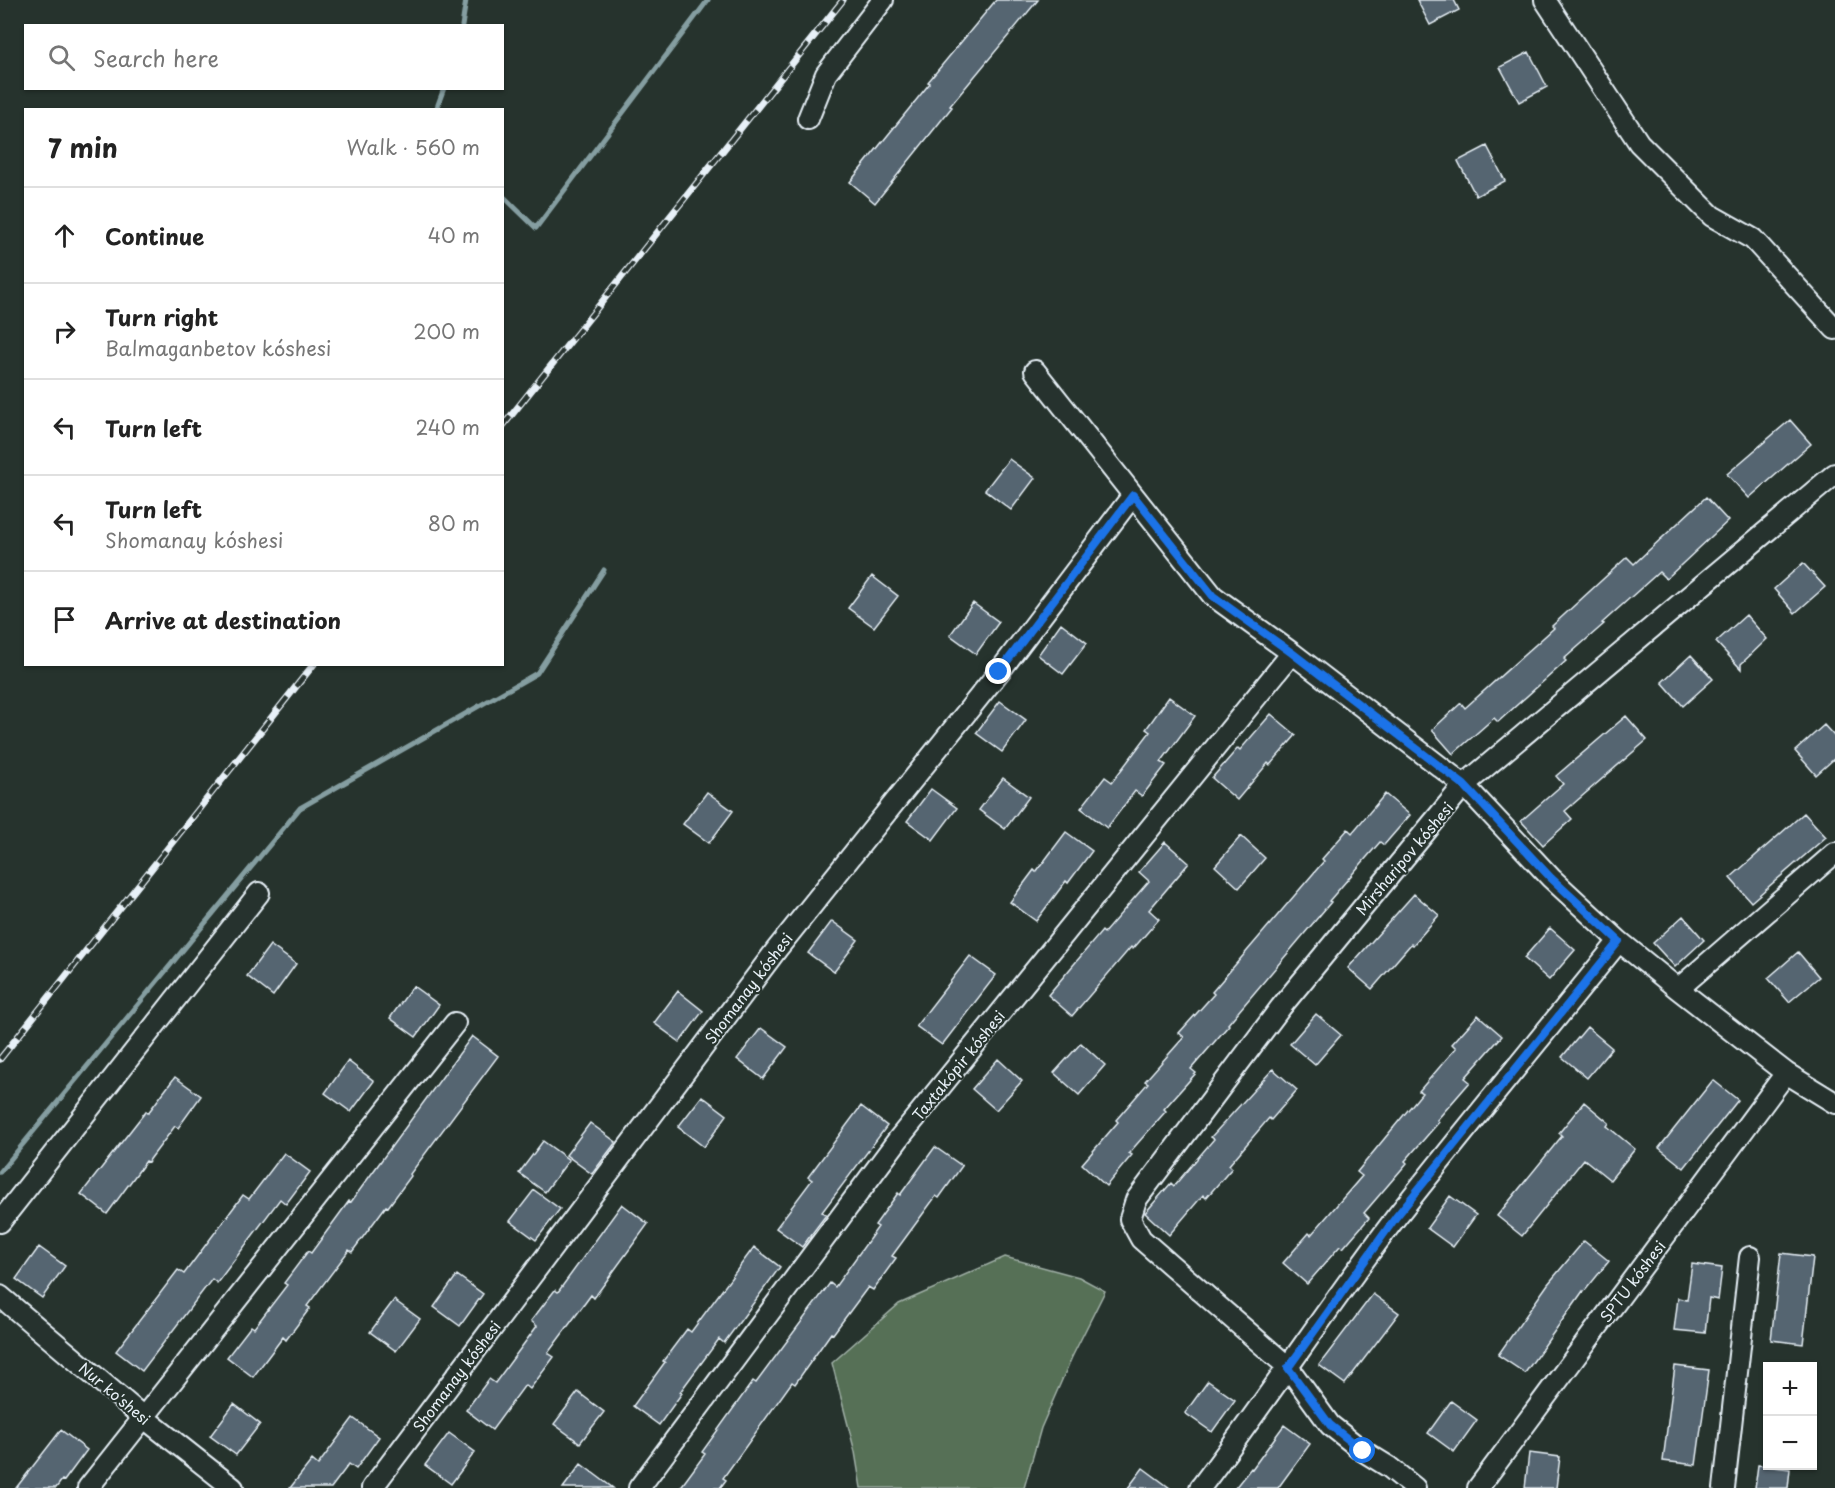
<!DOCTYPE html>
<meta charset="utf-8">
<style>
:root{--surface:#fff;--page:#f2f2f2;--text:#222;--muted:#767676;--line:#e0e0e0}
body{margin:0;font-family:"Playpen Sans",sans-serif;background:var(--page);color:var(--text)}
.controls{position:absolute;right:18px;bottom:18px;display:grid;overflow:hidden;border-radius:0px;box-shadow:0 2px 4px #0004}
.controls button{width:54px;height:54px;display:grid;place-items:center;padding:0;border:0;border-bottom:2px solid var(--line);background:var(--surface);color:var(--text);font:30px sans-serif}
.stop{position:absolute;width:18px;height:18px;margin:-14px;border:4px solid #1a73e8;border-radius:50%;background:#fff}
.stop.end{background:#1a73e8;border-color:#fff;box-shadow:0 2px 6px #0008}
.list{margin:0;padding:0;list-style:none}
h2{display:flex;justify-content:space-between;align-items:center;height:78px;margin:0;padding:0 24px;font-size:26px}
h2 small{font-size:20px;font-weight:400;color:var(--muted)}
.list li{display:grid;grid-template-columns:39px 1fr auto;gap:18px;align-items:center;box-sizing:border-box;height:96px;padding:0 24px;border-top:2px solid var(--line)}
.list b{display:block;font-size:22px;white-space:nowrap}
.list p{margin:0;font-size:20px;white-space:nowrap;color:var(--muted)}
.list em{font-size:20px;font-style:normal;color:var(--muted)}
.icon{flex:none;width:33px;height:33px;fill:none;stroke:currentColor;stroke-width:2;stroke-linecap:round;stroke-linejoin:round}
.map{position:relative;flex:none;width:1835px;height:1488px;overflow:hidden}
.search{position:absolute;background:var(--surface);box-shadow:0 2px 4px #0004;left:24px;top:24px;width:480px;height:66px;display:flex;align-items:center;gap:15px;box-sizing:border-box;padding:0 21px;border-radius:0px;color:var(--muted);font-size:22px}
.panel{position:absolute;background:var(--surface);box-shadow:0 2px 4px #0004;left:24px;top:108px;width:480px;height:558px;border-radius:0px}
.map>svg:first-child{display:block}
</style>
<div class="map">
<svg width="1835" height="1488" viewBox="0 0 1835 1488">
<rect width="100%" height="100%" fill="#26332d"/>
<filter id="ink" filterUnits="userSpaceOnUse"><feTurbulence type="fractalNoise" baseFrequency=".0167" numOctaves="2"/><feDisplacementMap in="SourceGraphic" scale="12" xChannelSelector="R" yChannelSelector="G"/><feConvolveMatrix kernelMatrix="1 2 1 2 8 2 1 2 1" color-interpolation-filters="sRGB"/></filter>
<g filter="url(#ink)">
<!-- green -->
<path fill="#577056" stroke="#a0b0a7" stroke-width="1.5" d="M1005 1257 1079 1277 1105 1291 1072 1357 1041 1428 1024 1488H861L855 1452 832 1363 899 1304Z"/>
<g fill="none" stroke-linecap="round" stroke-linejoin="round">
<!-- stream -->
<path stroke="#859ea1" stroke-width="5" d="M462 26 466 0
M436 110 444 88
M502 195 536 228 708 0
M0 1172 300 808 537 673 604 570"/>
</g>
<!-- building -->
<path fill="#556571" stroke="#e8f1f8" stroke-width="1.5" d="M996 0H1038L950 106 952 107 875 203 850 182 930 83 928 82Z
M1417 0H1454L1459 10 1430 25Z
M1529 52 1547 87 1519 102 1500 67Z
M1487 146 1505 181 1476 196 1458 161Z
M1790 420 1811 444 1749 498 1727 474Z
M1009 459 1035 478 1011 510 985 490Z
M1706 497 1728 521 1666 579 1659 572 1602 623 1604 624 1564 659 1566 661 1498 722 1494 718 1453 754 1432 730 1461 703 1465 708 1554 628 1552 626 1627 557 1634 564Z
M1803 563 1825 587 1795 613 1774 589Z
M872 576 898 596 874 627 848 608Z
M973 603 999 622 976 654 950 635Z
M1746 615 1767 639 1741 664V669L1716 642Z
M1061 623 1087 643 1063 674 1038 655Z
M1691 655 1713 679 1683 706 1662 682Z
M1169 697 1195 716 1161 762 1166 765 1142 796 1135 791 1107 828 1081 808 1105 777 1112 782 1150 732 1146 729Z
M1000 701 1026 720 1002 752 976 733Z
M1271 714 1296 735 1270 765 1268 763 1237 800 1212 778 1238 748 1240 750Z
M1626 716 1647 740 1565 811 1572 819 1543 845 1521 821 1563 784 1556 776Z
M1824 725 1835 737V758L1816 775 1795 751Z
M1003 778 1029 797 1005 829 979 810Z
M931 789 957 808 933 840 907 821Z
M707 792 733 811 709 843 683 824Z
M1385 794 1410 815 1384 845 1380 842 1329 901 1331 902 1228 1024 1229 1025 1191 1069 1196 1073 1164 1109 1166 1111 1129 1153 1132 1155 1106 1186 1082 1164 1118 1122 1116 1120 1148 1083 1145 1081 1184 1037 1179 1033 1214 994 1212 992 1324 861 1322 859 1348 829 1352 833Z
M1804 813 1826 837 1751 902 1730 878Z
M1066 832 1092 851 1068 883 1066 881 1036 921 1010 902 1034 870 1036 872Z
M1241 836 1265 858 1239 888 1215 866Z
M1165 842 1189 863 1149 910 1159 919 1133 949 1131 947 1072 1016 1048 995 1102 931 1104 933 1149 881 1139 872Z
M1414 894 1439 915 1413 945 1411 944 1372 989 1348 968Z
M1683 916 1704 940 1675 967 1653 943Z
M832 921 858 940 834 972 808 953Z
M1550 928 1575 950 1549 980 1524 958Z
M270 945 296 964 273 996 247 976Z
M1798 952 1819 977 1789 1002 1768 978Z
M970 956 996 975 942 1045 916 1026Z
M413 986 439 1005 416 1037 390 1018Z
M678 991 703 1011 680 1042 654 1023Z
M1316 1014 1341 1035 1315 1065 1290 1044Z
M1478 1015 1502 1036 1465 1078 1470 1082 1437 1120 1439 1122 1405 1161 1407 1163 1364 1213 1369 1218 1343 1248 1340 1246 1307 1284 1283 1263 1309 1233 1311 1235 1362 1176 1357 1172 1422 1093 1419 1091 1456 1048 1452 1044Z
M1587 1027 1612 1048 1587 1078 1562 1057Z
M761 1028 787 1047 763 1079 737 1059Z
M472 1036 498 1056 410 1174 411 1176 388 1207 386 1206 352 1252 349 1250 307 1306 310 1308 286 1340 283 1337 253 1377 227 1357 251 1326 254 1328 287 1285 284 1283 308 1251 311 1253 349 1201 351 1202Z
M1081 1043 1105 1065 1079 1095 1054 1073Z
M998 1059 1022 1081 996 1110 972 1089Z
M348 1061 374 1081 351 1112 325 1093Z
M1273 1069 1297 1090 1271 1120 1269 1118 1229 1165 1232 1168 1206 1198 1203 1195 1169 1235 1145 1213 1171 1183 1174 1186 1214 1139 1211 1137Z
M175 1077 201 1096 178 1128 175 1126 148 1162 146 1161 107 1214 81 1194 146 1111 148 1113Z
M1713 1080 1738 1100 1684 1168 1659 1148Z
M702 1096 727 1115 704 1147 678 1127Z
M1584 1102 1609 1123 1607 1126 1635 1149 1610 1180 1584 1159 1522 1236 1497 1216 1562 1136 1559 1133Z
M861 1106 887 1126 822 1212 826 1215 802 1247 776 1228 812 1180 808 1177Z
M590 1123 616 1142 592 1174 566 1155Z
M543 1141 569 1160 545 1192 519 1173Z
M935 1147 962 1166 939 1198 936 1196 892 1256 896 1258 873 1290 868 1287 833 1334 831 1333 795 1384 792 1382 723 1478 726 1480 720 1488H680L705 1454 702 1452 753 1381 756 1383 830 1283 835 1287 878 1227 875 1225 898 1193 900 1195Z
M284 1153 310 1172 286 1204 280 1199 217 1283 212 1279 142 1371 116 1351 178 1270 184 1274 243 1195 249 1199Z
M534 1190 560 1209 536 1240 510 1221Z
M1450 1196 1476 1215 1453 1247 1427 1228Z
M622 1204 648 1224 594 1298 591 1295 548 1353 554 1357 530 1389 525 1385 492 1430 466 1410 489 1379 495 1383 537 1326 531 1321 555 1290 558 1292Z
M1584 1241 1609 1261 1584 1292 1583 1291 1525 1373 1498 1355 1548 1284Z
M39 1247 65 1266 42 1298 16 1279Z
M754 1247 780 1267 724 1343 719 1339 680 1392 682 1393 659 1425 633 1406 665 1362 663 1361 687 1329 691 1332Z
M1781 1253 1813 1257 1803 1344 1771 1340Z
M1692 1264 1722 1268 1718 1300 1709 1298 1705 1333 1674 1330 1678 1298 1687 1300Z
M457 1275 483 1294 460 1326 434 1307Z
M1373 1294 1399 1313 1345 1384 1319 1365Z
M394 1300 420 1319 396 1351 370 1332Z
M1675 1366 1709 1370 1696 1465 1663 1461Z
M1208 1381 1235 1400 1212 1432 1185 1413Z
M578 1392 604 1412 580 1443 554 1424Z
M1451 1401 1477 1420 1454 1452 1428 1433Z
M234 1404 260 1424 236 1455 210 1436Z
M353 1418 379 1437 356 1469 349 1464 331 1488H290L312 1460 318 1465Z
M1284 1425 1310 1444 1278 1488H1235L1251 1468 1252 1469Z
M61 1430 87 1450 64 1481 62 1480 56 1488H16Z
M449 1433 475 1452 451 1484 425 1465Z
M1529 1453 1560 1457 1556 1488H1525Z
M581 1464 613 1488H563Z
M1758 1465 1790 1469 1788 1488H1755Z
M1143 1468 1170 1488H1128Z"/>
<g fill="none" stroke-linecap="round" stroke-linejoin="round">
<defs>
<path id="street" d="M1545 0 1639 143 1712 216 1753 239 1835 329
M808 119 826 74 883 0
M1035 371 1213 596 1292 653 1464 785 1551 878 1619 941 1678 989 1786 1073 1835 1103
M1678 989 1835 853
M0 1222 259 893
M0 1296 143 1417 233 1488
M88 1488 455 1023
M372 1488 777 949 999 672 1133 495
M639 1488 900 1137 1292 653
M1200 1488C1268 1399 1329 1305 1397 1216 1470 1123 1545 1033 1619 941
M1415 1488 1389 1467 1363 1451 1330 1425 1288 1367 1141 1239 1130 1219 1136 1200 1281 1007 1464 785 1835 474
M1478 1488 1786 1073
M1724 1488 1750 1257"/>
</defs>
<!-- street casing -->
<use href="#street" stroke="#e8f1f8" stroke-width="24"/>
<!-- street -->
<use href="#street" stroke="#26332d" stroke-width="20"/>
<defs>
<path id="rail" d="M502 427 843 0
M0 1059 314 664"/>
</defs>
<!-- rail casing -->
<use href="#rail" stroke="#e8f1f8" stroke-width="7"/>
<!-- rail -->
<use href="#rail" stroke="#26332d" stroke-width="4.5" stroke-dasharray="14" stroke-linecap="butt"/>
</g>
</g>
<g fill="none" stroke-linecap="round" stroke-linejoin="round" filter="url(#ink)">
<!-- route -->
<path stroke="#1a73e8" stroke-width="8" d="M999 672 1133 495 1213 596 1292 653 1464 785 1551 878 1619 941 1396 1217 1288 1368 1330 1425 1363 1451"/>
</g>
<g text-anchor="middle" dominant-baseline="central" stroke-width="4.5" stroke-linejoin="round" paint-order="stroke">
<!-- street labels -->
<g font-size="15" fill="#e8f1f8" stroke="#26332d">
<text transform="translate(1404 858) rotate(-50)">Mirsharipov kóshesi</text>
<text transform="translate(748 988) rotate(-53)">Shomanay kóshesi</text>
<text transform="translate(958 1065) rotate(-51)">Taxtakópir kóshesi</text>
<text transform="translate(1632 1281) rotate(-53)">SPTU kóshesi</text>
<text transform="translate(456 1376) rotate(-53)">Shomanay kóshesi</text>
<text transform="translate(115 1393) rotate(40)">Nur ko'shesi</text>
</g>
</g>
</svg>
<div class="controls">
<button>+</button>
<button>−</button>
</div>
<div class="stop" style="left:1363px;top:1451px"></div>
<div class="stop end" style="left:999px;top:672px"></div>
<div class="search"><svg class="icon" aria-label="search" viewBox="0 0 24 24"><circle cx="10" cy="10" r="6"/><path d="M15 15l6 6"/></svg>Search here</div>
<section class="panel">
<h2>7 min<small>Walk · 560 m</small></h2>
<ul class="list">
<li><svg class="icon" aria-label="ahead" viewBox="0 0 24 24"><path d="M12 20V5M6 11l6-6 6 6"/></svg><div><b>Continue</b></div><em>40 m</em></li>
<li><svg class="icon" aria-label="right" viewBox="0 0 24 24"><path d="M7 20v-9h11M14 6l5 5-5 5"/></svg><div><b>Turn right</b><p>Balmaganbetov kóshesi</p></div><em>200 m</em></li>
<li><svg class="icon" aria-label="left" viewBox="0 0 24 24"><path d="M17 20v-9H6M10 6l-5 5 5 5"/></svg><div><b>Turn left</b></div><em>240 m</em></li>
<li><svg class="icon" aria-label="left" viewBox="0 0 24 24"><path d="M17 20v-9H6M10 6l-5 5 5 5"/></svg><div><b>Turn left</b><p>Shomanay kóshesi</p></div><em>80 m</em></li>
<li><svg class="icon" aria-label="arrive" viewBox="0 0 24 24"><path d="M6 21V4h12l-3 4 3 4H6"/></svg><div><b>Arrive at destination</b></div></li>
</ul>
</section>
</div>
